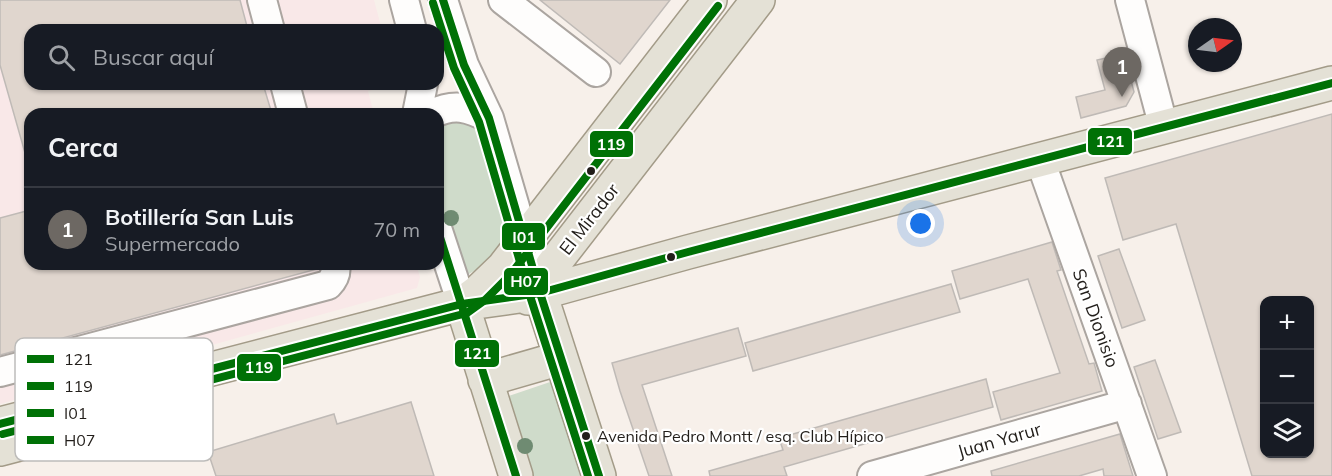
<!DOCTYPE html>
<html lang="es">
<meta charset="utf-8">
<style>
:root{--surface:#171b24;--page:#20242c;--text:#f1f3f6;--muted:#9ea1a6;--line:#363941;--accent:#6d6863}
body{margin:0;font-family:Mulish,sans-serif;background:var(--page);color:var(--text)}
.controls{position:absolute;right:18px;bottom:18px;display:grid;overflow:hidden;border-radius:12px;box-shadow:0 2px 4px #0004}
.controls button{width:54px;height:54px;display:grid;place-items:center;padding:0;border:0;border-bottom:2px solid var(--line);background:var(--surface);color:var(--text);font:30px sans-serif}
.compass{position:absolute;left:1188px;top:18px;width:54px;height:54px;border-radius:50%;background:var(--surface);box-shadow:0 2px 4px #0004;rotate:76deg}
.you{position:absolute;left:921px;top:224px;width:21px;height:21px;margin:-15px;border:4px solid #fff;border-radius:50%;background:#1a73e8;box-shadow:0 0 0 9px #1a73e833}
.badge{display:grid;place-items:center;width:39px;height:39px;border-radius:50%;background:var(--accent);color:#fff;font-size:20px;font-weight:700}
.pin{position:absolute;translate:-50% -50px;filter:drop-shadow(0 2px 3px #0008)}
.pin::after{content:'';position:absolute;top:32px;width:21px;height:18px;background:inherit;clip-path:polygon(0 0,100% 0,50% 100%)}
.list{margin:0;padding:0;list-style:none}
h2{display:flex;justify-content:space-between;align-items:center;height:78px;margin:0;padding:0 24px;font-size:26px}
h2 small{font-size:20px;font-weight:400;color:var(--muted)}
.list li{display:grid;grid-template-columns:39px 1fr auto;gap:18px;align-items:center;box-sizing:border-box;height:84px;padding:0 24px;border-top:2px solid var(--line)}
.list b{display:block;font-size:22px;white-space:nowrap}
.list p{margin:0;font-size:20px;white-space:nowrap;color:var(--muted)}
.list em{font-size:20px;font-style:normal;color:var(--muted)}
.icon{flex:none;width:33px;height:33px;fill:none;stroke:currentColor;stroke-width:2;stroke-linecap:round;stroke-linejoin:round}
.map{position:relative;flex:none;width:1332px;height:476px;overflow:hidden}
.search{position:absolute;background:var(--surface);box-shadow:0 2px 4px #0004;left:24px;top:24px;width:420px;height:66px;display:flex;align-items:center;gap:15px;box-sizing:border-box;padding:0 21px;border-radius:18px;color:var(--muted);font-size:22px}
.panel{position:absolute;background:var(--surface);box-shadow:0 2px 4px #0004;left:24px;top:108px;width:420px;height:162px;border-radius:18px}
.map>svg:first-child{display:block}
</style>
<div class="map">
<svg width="1332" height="476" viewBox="0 0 1332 476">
<rect width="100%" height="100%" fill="#f7f0ea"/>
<!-- commercial -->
<path fill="#f9e8e8" d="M0 0H374L382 30H30V84H396L368 91 374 114H30V264H416L420 277 417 288 0 404Z"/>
<!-- green -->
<path fill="#cfdbca" d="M451 117 479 127 511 231 486 264 462 278 438 199V119Z
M556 380 587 476H529L503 398Z"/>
<!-- building -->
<path fill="#e0d6ce" stroke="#bfbab6" stroke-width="1.5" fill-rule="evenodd" d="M0 0H240L248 30H30V84H263L272 114H30V152L25 153 0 65Z
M540 0H670L620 64Z
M1124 54 1134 92 1126 106 1081 118 1076 97 1105 90 1097 60Z
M1332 114V476H1252L1176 224 1123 240 1105 178ZM1264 300H1310V453H1264Z
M30 210V264H316L317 269 0 355V218Z
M1052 242 1061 270 1057 271 1089 364 1094 363 1102 391 1001 420 993 392 1060 373 1028 279 960 299 952 271Z
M1119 249 1145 320 1122 328 1098 256Z
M951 284 960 312 753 371 745 343Z
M738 328 746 356 642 385 672 476H649L620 391 612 363Z
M1155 360 1181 432 1158 439 1134 367Z
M986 379 993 407 784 467 787 476H710L709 471 783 450 779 438Z
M411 402 434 476H216L208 452 334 414 337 424Z
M1120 434 1133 476H1104L1103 469 1079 476H992L991 471Z"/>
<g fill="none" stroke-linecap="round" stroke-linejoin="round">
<defs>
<path id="minor" d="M262 0 270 30
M404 0 412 30
M443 0 464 65 489 118 540 293
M503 0 596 72
M1130 0 1164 128
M285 84 293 114
M417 114 423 84
M432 114C454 103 468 107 489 118
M1040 160 1152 476
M438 231 462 304
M0 372 328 285C334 279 337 273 335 264
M872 476 1127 404"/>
<path id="major" d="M540 293 599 476
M528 298 540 293 552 266 758 0
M462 304 478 292 503 268 710 0
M462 304 516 476
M485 380 561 358
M0 424 462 304 540 293 688 252 1332 83
M0 449 137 413"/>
</defs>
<!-- minor casing -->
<use href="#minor" stroke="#aba5a0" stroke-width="32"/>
<!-- major casing -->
<use href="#major" stroke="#a39b88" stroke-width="36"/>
<!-- minor -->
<use href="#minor" stroke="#fefdfc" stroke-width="28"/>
<!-- major -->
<use href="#major" stroke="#e4e1d6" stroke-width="33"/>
<defs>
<path id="bus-1" d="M438 231 516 476
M0 424 462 304 540 293 688 252 1332 83"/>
<path id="bus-2" d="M3 434 467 313 485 300 511 274 718 6"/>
<path id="bus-3" d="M443 0 464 65 489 118 540 293 599 476"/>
<path id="bus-4" d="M433 3 454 68 479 122 530 296 588 476"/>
</defs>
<!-- bus-1 casing -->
<use href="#bus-1" stroke="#fff" stroke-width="12"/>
<!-- bus-2 casing -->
<use href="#bus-2" stroke="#fff" stroke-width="12"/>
<!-- bus-3 casing -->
<use href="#bus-3" stroke="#fff" stroke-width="12"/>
<!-- bus-4 casing -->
<use href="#bus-4" stroke="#fff" stroke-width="12"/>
<!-- bus-1 -->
<use href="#bus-1" stroke="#007106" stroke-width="8"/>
<!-- bus-2 -->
<use href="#bus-2" stroke="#007106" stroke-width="8"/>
<!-- bus-3 -->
<use href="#bus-3" stroke="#007106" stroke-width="8"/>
<!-- bus-4 -->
<use href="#bus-4" stroke="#007106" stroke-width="8"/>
</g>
<!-- trees -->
<g fill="#6f8b72">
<circle cx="451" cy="218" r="8"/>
<circle cx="525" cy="446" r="8"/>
</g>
<!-- markers -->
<g fill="#221e1a" stroke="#fff" stroke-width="2">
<circle cx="591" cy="171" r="5"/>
<circle cx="671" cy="257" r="5"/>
<circle cx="586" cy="436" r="5"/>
</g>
<g text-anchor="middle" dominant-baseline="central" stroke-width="4.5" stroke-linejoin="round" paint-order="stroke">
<!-- bus labels -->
<g font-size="16" fill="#221e1a" stroke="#fff" text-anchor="start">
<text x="597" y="436">Avenida Pedro Montt / esq. Club Hípico</text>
</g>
<!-- street labels -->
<g font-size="18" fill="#221e1a" stroke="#fff">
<text transform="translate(589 219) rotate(-52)">El Mirador</text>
<text transform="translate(1096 318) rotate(70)">San Dionisio</text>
<text transform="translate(999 440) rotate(-16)">Juan Yarur</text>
</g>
</g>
<!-- legend -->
<rect x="15" y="338" width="198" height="123" rx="9" fill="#fff" stroke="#bdbcba" stroke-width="1.5"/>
<rect x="27" y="355" width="27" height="8" fill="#007106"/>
<rect x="27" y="382" width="27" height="8" fill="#007106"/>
<rect x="27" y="409" width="27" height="8" fill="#007106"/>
<rect x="27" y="436" width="27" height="8" fill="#007106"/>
<g font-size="16" fill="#221e1a">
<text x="64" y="365">121</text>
<text x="64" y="392">119</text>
<text x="64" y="419">I01</text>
<text x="64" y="446">H07</text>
</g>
<g stroke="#fff" stroke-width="2">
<rect x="1087" y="127" width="46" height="29" rx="6" fill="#007106"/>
<rect x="589" y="130" width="45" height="28" rx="6" fill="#007106"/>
<rect x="501" y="222" width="45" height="29" rx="6" fill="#007106"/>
<rect x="503" y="267" width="46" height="29" rx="6" fill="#007106"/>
<rect x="454" y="339" width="46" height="29" rx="6" fill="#007106"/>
<rect x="236" y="353" width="46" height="29" rx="6" fill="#007106"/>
</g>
<g font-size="16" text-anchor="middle" font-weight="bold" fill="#fff">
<text x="1110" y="147">121</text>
<text x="611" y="150">119</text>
<text x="524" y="243">I01</text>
<text x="526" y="287">H07</text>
<text x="477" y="359">121</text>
<text x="259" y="373">119</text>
</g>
</svg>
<div class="controls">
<button>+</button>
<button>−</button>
<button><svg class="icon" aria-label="layers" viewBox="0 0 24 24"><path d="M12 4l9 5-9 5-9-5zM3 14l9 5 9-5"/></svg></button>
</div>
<svg class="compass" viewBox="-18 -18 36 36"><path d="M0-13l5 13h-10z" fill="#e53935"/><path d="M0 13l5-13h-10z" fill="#9ea1a6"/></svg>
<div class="you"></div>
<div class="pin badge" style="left:1122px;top:97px">1</div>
<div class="search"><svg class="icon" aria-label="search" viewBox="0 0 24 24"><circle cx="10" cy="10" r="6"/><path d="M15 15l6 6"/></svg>Buscar aquí</div>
<section class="panel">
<h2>Cerca<small></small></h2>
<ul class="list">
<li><span class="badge">1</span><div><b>Botillería San Luis</b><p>Supermercado</p></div><em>70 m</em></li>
</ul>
</section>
</div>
